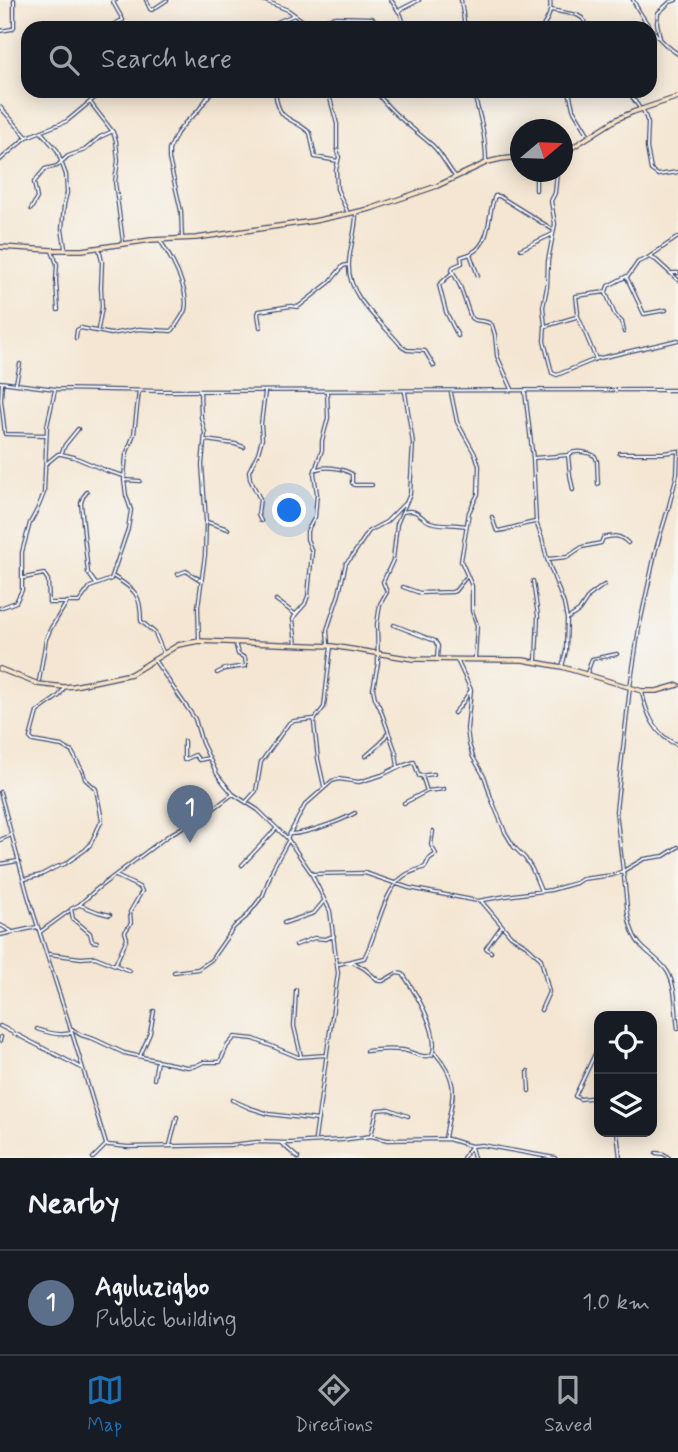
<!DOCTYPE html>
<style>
:root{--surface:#171b24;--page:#20242c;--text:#f1f3f6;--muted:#9ea1a6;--line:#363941;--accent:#1f6fb2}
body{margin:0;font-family:Mynerve,sans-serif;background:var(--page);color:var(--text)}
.controls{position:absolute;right:21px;bottom:21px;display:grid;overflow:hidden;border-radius:14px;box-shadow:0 4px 18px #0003}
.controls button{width:63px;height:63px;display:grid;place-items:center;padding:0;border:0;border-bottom:2px solid var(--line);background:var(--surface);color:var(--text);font:35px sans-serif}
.compass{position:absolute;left:510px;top:119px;width:63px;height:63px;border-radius:50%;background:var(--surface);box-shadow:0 4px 18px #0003;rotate:71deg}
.you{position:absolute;left:290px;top:511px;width:24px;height:24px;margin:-18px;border:5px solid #fff;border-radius:50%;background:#1a73e8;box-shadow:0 0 0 10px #1a73e833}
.badge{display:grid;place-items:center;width:46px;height:46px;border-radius:50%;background:var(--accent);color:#fff;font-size:23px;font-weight:700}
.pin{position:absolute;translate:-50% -58px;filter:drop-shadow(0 2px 4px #0008)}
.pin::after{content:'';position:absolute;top:37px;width:24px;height:21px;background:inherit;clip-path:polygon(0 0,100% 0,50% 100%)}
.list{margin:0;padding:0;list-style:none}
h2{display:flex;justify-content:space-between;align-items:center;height:91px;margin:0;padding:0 28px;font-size:30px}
h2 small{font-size:23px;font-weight:400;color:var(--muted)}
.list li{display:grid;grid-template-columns:46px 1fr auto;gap:21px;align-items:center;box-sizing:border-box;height:105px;padding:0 28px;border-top:2px solid var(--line)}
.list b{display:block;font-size:26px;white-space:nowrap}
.list p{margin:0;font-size:23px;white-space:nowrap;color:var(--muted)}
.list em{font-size:23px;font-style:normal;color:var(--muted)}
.icon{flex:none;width:38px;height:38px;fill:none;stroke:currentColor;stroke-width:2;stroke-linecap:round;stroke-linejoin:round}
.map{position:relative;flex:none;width:678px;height:1158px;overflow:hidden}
.search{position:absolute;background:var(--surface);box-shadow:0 4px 18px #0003;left:21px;right:21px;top:21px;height:77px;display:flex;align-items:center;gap:18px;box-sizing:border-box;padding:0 24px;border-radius:21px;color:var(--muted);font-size:26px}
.sheet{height:196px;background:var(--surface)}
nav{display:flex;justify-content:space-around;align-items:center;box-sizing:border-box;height:98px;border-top:2px solid var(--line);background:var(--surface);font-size:19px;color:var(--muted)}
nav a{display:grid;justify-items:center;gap:4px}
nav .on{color:var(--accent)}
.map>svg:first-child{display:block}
</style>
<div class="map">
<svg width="678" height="1158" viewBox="0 0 678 1158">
<rect width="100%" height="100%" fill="#f6f6f2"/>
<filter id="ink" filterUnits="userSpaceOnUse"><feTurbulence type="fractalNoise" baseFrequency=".0143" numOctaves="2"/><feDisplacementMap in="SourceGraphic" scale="14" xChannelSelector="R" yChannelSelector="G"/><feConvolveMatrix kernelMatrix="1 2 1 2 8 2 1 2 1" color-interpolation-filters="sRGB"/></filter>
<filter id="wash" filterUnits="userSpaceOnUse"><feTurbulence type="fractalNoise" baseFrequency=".00686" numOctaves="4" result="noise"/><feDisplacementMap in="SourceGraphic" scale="28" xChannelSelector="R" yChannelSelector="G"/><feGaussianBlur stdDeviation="1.57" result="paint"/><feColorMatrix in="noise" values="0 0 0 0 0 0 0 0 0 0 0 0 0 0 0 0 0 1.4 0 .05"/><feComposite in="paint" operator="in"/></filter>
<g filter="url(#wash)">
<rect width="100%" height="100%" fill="#f4e6d2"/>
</g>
<g filter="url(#ink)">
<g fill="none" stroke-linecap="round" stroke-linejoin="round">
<defs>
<path id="minor" d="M146 0 150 9 152 10 167 0
M263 0 288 10 313 28
M391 0 401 15 405 27
M461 0 465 28
M633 0C643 20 659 42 678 54
M551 10 577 15 582 18 585 22V28
M398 11 419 0
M307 23 336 17 372 18 383 28
M112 28 114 24 123 20 114 4 113 1 116 0
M269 28 277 22 294 15
M284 28 285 20
M542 28C548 18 552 12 550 0
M0 31 12 29 14 27V0
M660 38 657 23 658 13 670 2 676 0
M275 91C279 125 291 115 310 133L315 157 338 161
M328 91 337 124V148L339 157 336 170 337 189 347 211
M376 91C391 114 412 127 432 145 442 154 447 167 455 176
M473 91C480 116 486 136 486 162
M569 91 573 109 588 134
M628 91 639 107
M90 102 113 132 116 141 118 160 115 182 123 242
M0 107 27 137
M643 110 648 123 647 148 651 170 658 175 678 172
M41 132 57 150 66 175 67 193 64 205 62 229 65 248
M0 160 27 137 67 121 103 91
M536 172V190
M557 172 555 193 551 201 555 224 548 261 547 287 543 307 545 326 544 341 552 373 557 375 596 359 678 340
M31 209 37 198 34 182 45 169 57 166 68 156 85 150 100 137 111 132
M356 214C356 230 350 246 349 262 346 298 383 322 402 347L407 350 425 351 434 366
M182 238 181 211 169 159V150L177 133 185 123 198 111 212 91
M521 249 553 234
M52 251 57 264 56 281 58 310
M470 254 461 257 462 263 453 267 452 270 460 286 471 318C477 323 486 319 492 325L495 335 497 356 512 389
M649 257 656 260 678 280
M452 273 439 285 446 312 458 336
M672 273H678
M478 276 470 254C473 252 477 250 479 247 491 234 488 212 495 196H499L552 229
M627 278 644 314 666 310
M606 293 615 315 622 322 624 332
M578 316 596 359
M546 326 576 317 578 313 576 296 606 292 608 286 629 275 638 262 646 259 678 237
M260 327 258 314 259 311 291 306 298 307 330 282 343 266 347 265
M98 329 102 307 101 288 102 262 99 248
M76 338 77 330 81 328 111 334 139 329 171 331 173 330C177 323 183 316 185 310 190 290 170 256 160 240
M0 382 56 389 164 391 678 390
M2 383 1 400 5 434 46 435
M16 383 20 364
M525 392 533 459 536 522 542 538 547 559 564 604 567 619 566 651 562 667
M451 393 457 422 476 456 479 466 478 494 469 512 461 561 472 586V611L477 625 475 658
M205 440 235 444 244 447
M619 453H663L678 451
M61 454 65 445 78 429
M569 454C577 450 588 452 595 456L597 461 598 484
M534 458 568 455 570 475 573 490
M47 463 58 454H61L74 457 107 471 124 476
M317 469C328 466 342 468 352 474V483L354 485H372
M124 480 140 481
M87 492 83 497 81 503 84 534 88 573 96 584
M403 512C419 508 418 517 430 522 437 525 456 524 466 526
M492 517 496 529 498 531C511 529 522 524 535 522
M261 521 258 515 260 499 250 479 249 471 258 453 262 439 261 424 265 392
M207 522 228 529
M548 559 567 557 582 547 601 543 603 538C614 535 620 535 628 543
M178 574 186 571 202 581
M114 577C136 590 141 595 141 621L155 633 163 652
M24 578 44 574 48 580 49 603H66
M533 581 538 616 536 660
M403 587 420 593 452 592 455 591 467 576
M276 600 295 614
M0 608 16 602 22 590V552L30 523 37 510 44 493 47 426 55 390
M567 619 579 611 589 596 604 585
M394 625 435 641 438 646 437 658
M199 640 198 607 205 555 206 521 202 465 205 433 201 417 200 391
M296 644 293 619 296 614 305 604 308 596 312 552 307 539V531L315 517 317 494 314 473 322 450V441L328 418 327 392
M328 644 327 630 339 594 346 563 351 558 369 531 386 522 404 504
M457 660 471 690 467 729 469 744 473 757 485 778 491 798 505 832 514 847 525 858 532 869 541 891
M155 661 195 719 202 743 217 774 223 782 233 794 258 810 287 838 312 874 365 873 409 888 478 901 506 896 551 890 576 883 582 879 613 875 623 871 616 811 630 687 639 628 656 549 669 506 677 474 678 452
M217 673 225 669 246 666 245 658 238 654 235 642
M587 673 592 659 617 654
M39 681 46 639 51 628 67 602H79L90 587 111 579 128 529 131 510 126 495 124 480 125 466 126 455 134 434 139 391
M642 692C646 713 656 737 678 745
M454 713 461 705 470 691
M184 741V760L195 755 199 760 209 758
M366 756 381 743 387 734
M398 767 396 753 380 708 375 698 373 689 378 663 377 624 380 604 387 592 383 582 393 560 397 524 410 494 413 443 405 392
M422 776 427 791
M324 786 318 759 314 723 315 719 324 707 331 646
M0 792 28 896 72 1033 106 1144
M246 802 256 791 261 762 289 723 294 721 314 719
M404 803 427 791 444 789
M290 834C306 834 341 821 355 813
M288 837 305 805 332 781 339 779 359 782 382 775 396 768 414 762 419 776 434 774
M0 840 11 835
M678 847 664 856 644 859 623 871C627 892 625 915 634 935 640 950 658 957 667 971 677 987 675 1011 678 1029
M0 864 18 861
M242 865 276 829
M312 875 330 911 338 973 315 1139
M25 879 41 875 54 868 65 864 85 850 90 845 102 820 96 789 85 779 83 772 72 752 62 746 33 741 30 738 37 712 59 696 64 688
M482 902 511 936 527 946 541 959 549 992 541 1010
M80 905 98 912 110 915
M284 923 314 913 324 901
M0 925 11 931
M40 932 69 911
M0 935 37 927
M97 942 92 941 90 933 73 919 71 909 79 905 98 888 169 835 208 813 233 794
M296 945 314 938 325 939 334 936
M491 952 486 948 501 927
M49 954 81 958 95 957 130 971
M351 961 365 969 379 981H383L397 973 403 974C415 992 441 1034 432 1055 422 1059 413 1052 403 1050 390 1049 378 1049 366 1051
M339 964 364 958C377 936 382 891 404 876 411 871 418 870 425 867L429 859 436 854 431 845 433 831
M115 965 127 938 125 932 131 923 130 912 142 891 139 887 116 876
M174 972 198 969 211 960 234 927 246 917 263 895 273 868 288 841
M296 990 294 1026 301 1056
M0 1026 82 1068
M70 1028 81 1035 94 1039 124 1053 156 1060
M37 1029C48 1033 60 1036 71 1033
M0 1041 1 1037
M599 1048 595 1054 575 1096 580 1099 599 1097
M435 1053C464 1086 450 1101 445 1139
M140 1056 150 1033 154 1011
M528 1071 529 1091
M154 1079 157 1061 187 1067 195 1066 204 1062H220L227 1046 235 1037 254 1039 298 1057 326 1055
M232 1100 250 1108 269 1114 318 1120
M617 1132 620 1158
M371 1136 377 1110 389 1109 408 1116
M281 1143 298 1158
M170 1145 177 1117
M471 1147 474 1158
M656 1153 664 1154 669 1158
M93 1158 106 1145H109L128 1147 230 1145 257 1142 290 1143 342 1140 371 1136 387 1140 448 1139 471 1146 482 1145 555 1158
M463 1158 471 1147"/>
<path id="secondary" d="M562 154 617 119 633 112 678 97
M0 247 52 250H82L151 240 196 238 314 221 370 209 437 186 488 162 501 159 520 157
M0 669 38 684 64 687 74 686 131 674 178 645 199 641 332 646 413 659 523 660 562 667 642 691H657L678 685"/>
</defs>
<!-- minor casing -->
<use href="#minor" stroke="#3c4a6f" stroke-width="4.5"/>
<!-- secondary casing -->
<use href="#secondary" stroke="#3c4a6f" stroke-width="6"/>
<!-- minor -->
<use href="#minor" stroke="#fff" stroke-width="2"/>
<!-- secondary -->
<use href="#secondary" stroke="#fde5c5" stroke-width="3.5"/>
</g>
</g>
</svg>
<div class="controls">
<button><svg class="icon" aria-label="locate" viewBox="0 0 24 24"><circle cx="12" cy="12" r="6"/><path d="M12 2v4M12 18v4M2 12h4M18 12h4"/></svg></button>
<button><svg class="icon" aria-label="layers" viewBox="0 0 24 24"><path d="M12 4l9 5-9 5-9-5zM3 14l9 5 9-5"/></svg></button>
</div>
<svg class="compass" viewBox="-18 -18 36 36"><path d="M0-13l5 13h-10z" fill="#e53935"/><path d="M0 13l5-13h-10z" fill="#9ea1a6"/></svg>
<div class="you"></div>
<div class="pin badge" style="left:190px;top:843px;background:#5c6f8a">1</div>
<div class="search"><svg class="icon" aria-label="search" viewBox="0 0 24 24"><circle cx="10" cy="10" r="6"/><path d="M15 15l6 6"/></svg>Search here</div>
</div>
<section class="sheet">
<h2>Nearby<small></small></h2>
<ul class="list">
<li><span class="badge" style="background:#5c6f8a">1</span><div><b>Aguluzigbo</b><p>Public building</p></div><em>1.0 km</em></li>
</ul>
</section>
<nav>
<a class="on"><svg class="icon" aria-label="map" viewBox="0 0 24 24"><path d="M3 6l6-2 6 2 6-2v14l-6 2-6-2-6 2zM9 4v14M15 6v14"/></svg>Map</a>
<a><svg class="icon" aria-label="directions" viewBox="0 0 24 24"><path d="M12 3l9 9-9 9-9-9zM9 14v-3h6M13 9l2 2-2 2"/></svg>Directions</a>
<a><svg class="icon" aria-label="saved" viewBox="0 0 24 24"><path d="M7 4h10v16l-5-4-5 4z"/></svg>Saved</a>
</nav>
